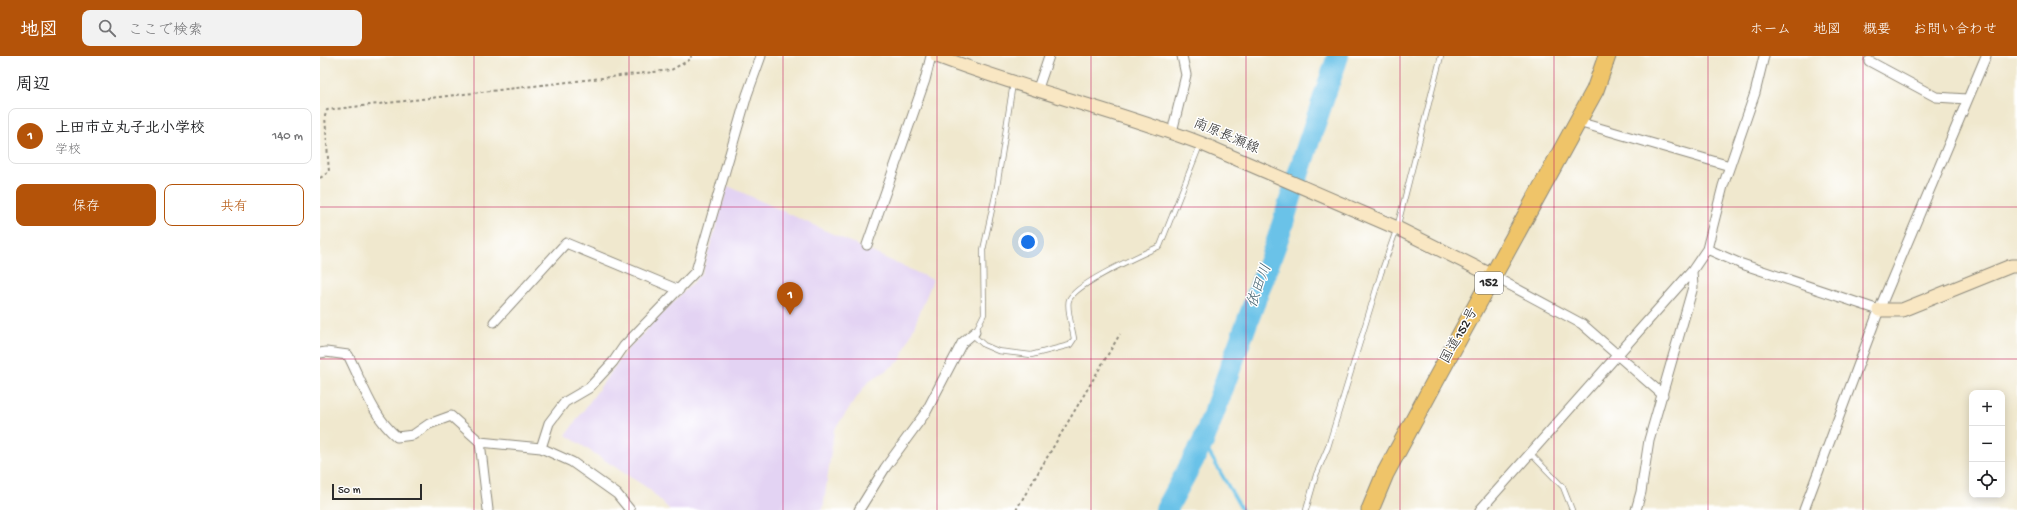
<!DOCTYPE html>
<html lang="ja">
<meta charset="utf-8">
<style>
:root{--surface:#fff;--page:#f2f2f2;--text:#202124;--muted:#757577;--line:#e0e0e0;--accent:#b45309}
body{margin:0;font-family:"Gochi Hand","Klee One",sans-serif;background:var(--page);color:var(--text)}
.controls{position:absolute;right:12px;bottom:12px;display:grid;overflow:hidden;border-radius:8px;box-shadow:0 2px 10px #0003}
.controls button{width:36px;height:36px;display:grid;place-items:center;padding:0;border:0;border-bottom:1px solid var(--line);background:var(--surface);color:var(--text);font:20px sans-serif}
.scale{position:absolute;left:12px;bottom:10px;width:90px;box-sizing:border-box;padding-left:4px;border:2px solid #2b2b2b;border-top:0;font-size:11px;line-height:14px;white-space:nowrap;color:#2b2b2b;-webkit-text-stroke:3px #fff;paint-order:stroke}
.you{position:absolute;left:708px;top:186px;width:14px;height:14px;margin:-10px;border:3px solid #fff;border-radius:50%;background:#1a73e8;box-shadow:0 0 0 6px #1a73e833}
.badge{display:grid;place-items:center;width:26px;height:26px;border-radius:50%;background:var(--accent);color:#fff;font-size:13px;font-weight:700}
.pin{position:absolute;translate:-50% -33px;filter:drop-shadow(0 1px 2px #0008)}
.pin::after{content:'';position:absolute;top:21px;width:14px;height:12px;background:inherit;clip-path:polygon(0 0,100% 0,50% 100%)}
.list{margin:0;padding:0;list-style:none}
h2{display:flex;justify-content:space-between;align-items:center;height:52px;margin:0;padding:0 16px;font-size:17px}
h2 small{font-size:13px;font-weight:400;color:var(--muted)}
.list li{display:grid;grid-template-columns:26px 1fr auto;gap:12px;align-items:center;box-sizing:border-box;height:56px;margin:0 8px 8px;padding:0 8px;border:1px solid var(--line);border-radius:8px}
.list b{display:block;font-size:15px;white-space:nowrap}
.list p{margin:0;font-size:13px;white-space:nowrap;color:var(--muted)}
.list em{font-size:13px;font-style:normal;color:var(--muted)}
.actions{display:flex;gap:8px;padding:12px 16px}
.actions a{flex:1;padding:9px 0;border:1px solid var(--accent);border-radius:8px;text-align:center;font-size:14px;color:var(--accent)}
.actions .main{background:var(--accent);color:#fff}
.icon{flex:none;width:22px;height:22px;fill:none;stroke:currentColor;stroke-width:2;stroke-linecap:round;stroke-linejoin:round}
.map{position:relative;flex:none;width:1697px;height:454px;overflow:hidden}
header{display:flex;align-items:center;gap:24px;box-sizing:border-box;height:56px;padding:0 20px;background:var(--accent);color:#fff}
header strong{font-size:19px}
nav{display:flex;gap:22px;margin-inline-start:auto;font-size:14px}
.search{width:280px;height:36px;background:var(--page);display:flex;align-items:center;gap:10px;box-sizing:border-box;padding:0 14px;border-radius:8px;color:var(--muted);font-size:15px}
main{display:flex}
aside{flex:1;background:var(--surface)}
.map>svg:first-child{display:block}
</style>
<header>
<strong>地図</strong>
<div class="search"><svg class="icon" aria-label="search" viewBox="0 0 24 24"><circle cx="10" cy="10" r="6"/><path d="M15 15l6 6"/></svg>ここで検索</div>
<nav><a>ホーム</a><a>地図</a><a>概要</a><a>お問い合わせ</a></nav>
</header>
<main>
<aside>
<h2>周辺<small></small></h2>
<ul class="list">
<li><span class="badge">1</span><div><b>上田市立丸子北小学校</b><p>学校</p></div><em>140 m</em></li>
</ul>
<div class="actions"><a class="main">保存</a><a>共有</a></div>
</aside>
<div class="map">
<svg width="1697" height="454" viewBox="0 0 1697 454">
<rect width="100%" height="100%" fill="#fff"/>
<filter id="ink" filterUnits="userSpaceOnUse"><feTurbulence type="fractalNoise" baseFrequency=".025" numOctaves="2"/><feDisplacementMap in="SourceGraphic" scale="8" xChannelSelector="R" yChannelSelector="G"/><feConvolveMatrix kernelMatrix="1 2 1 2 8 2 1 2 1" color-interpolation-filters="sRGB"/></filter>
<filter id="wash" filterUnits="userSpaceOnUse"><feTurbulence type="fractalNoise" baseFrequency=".012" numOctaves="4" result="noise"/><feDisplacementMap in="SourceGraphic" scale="16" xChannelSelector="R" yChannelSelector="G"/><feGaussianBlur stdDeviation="0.9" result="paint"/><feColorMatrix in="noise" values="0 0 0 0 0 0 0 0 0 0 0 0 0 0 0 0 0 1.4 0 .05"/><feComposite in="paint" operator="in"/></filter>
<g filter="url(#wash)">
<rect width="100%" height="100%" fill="#f0e8ce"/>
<!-- built -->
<path fill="#e3d3f3" d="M408 130 613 224 580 305 547 327 514 374 503 454H350L329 433 246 379 306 295 382 217Z"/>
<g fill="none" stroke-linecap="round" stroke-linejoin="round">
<!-- stream -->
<path stroke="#6ac2e8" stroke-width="3.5" d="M883 386 922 454"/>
<!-- river -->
<path stroke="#6ac2e8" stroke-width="22" d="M846 454 883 386 957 185 989 85 1018 0"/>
</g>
</g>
<g filter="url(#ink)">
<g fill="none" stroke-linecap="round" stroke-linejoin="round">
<defs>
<path id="lane" d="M693 27 677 131 663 194 664 258 655 276V281L664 289 678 295 711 299 750 289 754 283C753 275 746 251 749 244 756 227 821 199 840 190L880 89
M1210 397 1243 431 1252 454
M986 454 996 419 1008 391 1061 217 1077 172 1121 0"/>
<path id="street" d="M1549 5 1616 41 1647 43
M717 35 729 0
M1258 66 1410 110
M852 76 866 19 862 0
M547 189 605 24 611 0
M1387 193 1419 207 1559 254
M1173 220 1262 268 1343 339
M174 266 246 187 359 234
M0 297 6 296 28 299C43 328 52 360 77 381L93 379 109 368 131 360 160 386 221 392 252 406 297 438 310 454
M160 386 168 454
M221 392 229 367 245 346 269 332 293 306 304 290 376 215 427 39 441 0
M539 454 565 412 606 356 642 287 655 276
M1160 454 1372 215 1387 193 1403 130 1435 37 1444 0
M1316 454 1321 436 1329 384 1373 231 1372 215
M1484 454 1559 254 1666 0"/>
<path id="secondary" d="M617 0C703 33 794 54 880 87L1077 172 1173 220
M1559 254H1582L1691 210H1697"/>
<path id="highway" d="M1050 454 1065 418 1113 329 1275 34 1287 0"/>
</defs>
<!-- lane casing -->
<use href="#lane" stroke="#8e8a7c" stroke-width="6"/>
<!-- street casing -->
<use href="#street" stroke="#8e8a7c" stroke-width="11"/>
<!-- secondary casing -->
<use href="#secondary" stroke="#8e8a7c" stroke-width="15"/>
<!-- highway casing -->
<use href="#highway" stroke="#8e8a7c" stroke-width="19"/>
<!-- path -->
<path stroke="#8e8a7c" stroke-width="2" stroke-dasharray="3 3" stroke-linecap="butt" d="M0 122 9 116 5 60 7 54 351 14 371 3V0
M696 454 800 278"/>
<!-- lane -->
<use href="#lane" stroke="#fff" stroke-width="4.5"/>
<!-- street -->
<use href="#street" stroke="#fff" stroke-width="9"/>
<!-- secondary -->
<use href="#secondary" stroke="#f9e7c3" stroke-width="13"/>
<!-- highway -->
<use href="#highway" stroke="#efc469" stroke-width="17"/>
</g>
</g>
<!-- grid -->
<path fill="none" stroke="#c2185b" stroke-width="1" stroke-opacity="0.55" d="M154 0V454M309 0V454M463 0V454M617 0V454M771 0V454M926 0V454M1080 0V454M1234 0V454M1388 0V454M1543 0V454M0 151H1697M0 303H1697"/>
<g text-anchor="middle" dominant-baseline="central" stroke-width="3" stroke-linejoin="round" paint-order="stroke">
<!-- shield labels -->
<rect fill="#fff" stroke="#6b6b6b" stroke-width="1" x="1155" y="216" width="28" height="22" rx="3"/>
<g font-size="13" font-weight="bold" fill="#2b2b2b">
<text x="1169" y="227">152</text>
</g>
<!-- street labels -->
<g font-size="14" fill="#2b2b2b" stroke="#fff">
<text transform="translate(906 81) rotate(23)">南原長瀬線</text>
<text transform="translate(1140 280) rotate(-61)">国道152号</text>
</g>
<!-- water labels -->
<g font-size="15" font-style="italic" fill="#41606d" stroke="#fff">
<text transform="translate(940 230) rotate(-70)">依田川</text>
</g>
</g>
</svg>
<div class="controls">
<button>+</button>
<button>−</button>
<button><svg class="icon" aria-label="locate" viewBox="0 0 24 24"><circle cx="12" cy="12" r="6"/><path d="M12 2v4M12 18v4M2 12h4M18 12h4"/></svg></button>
</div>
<div class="scale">50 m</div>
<div class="you"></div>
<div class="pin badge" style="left:470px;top:259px">1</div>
</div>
</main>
